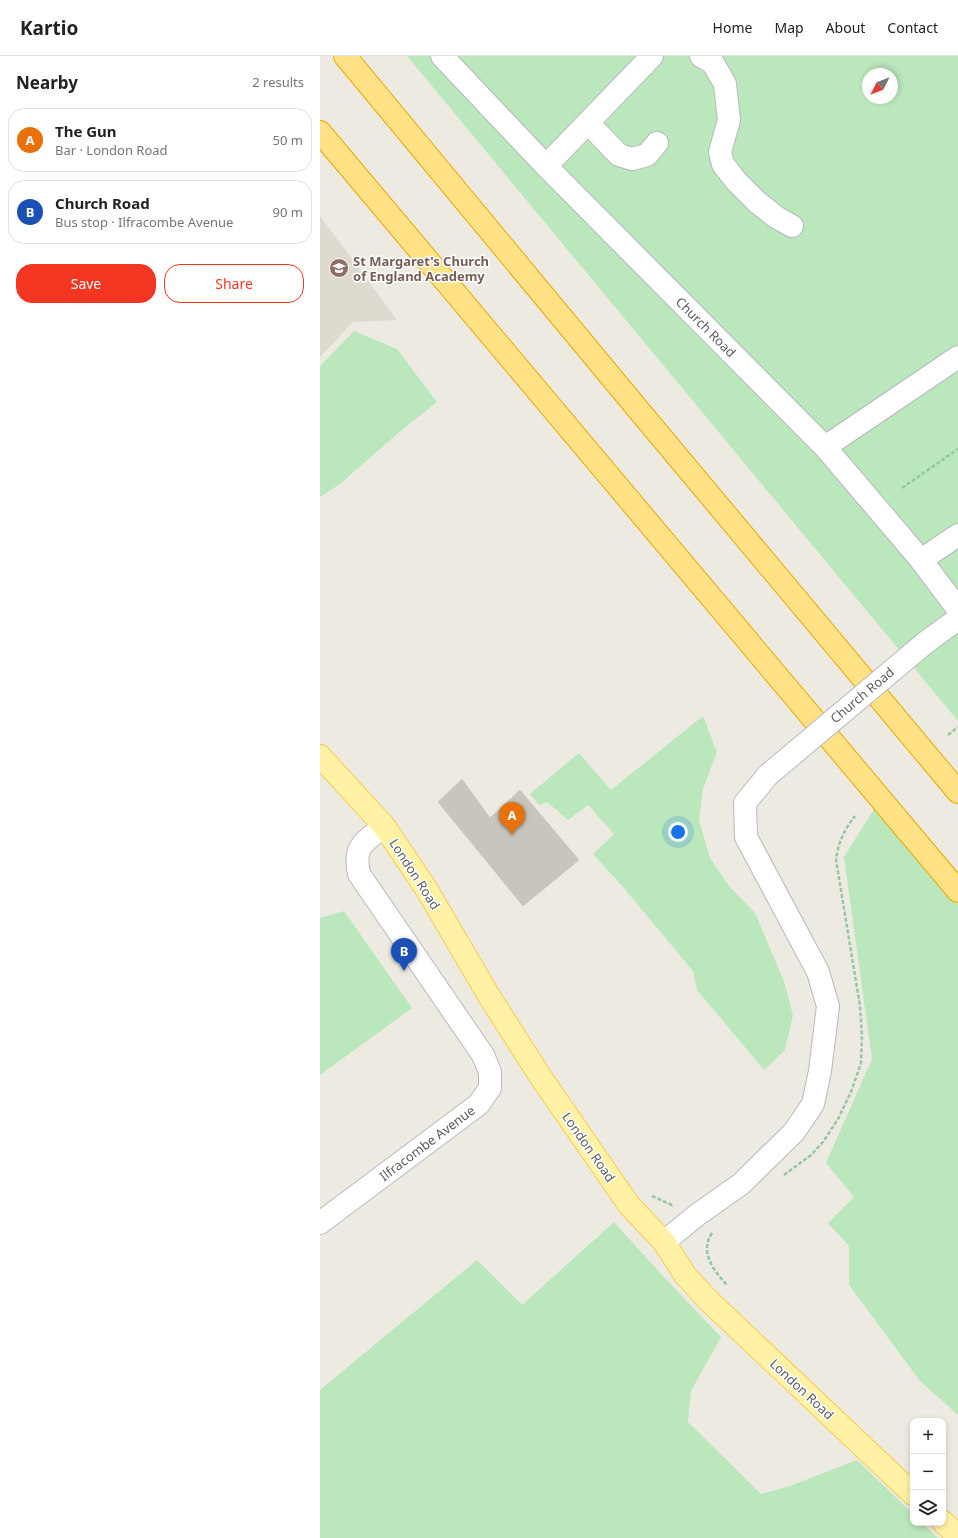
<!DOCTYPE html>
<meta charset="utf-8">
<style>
:root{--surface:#fff;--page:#f2f2f2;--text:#222;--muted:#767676;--line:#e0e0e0;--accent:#f23622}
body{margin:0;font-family:"Noto Sans",sans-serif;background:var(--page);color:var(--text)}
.controls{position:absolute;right:12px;bottom:12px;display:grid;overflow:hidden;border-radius:8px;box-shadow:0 2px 6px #0003}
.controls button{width:36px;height:36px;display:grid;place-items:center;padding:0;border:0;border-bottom:1px solid var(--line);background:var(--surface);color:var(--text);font:20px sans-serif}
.compass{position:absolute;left:542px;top:12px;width:36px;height:36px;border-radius:50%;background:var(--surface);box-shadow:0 2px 6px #0003;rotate:228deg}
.you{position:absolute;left:358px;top:776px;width:14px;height:14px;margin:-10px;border:3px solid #fff;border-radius:50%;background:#1a73e8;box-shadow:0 0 0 6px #1a73e833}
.badge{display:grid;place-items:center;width:26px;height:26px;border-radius:50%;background:var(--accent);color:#fff;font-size:13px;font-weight:700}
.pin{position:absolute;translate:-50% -33px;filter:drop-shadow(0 1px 2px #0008)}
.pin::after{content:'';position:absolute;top:21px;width:14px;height:12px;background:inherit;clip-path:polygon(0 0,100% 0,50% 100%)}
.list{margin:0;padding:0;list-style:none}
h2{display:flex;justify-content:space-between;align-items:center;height:52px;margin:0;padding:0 16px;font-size:17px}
h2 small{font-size:13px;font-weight:400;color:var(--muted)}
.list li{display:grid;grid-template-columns:26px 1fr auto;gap:12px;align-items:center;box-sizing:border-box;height:64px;margin:0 8px 8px;padding:0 8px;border:1px solid var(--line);border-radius:16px}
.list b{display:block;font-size:15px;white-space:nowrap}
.list p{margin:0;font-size:13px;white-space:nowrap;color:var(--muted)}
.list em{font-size:13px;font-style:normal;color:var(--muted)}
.actions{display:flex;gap:8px;padding:12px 16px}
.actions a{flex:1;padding:9px 0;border:1px solid var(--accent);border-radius:16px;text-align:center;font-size:14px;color:var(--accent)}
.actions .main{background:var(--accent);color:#fff}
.icon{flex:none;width:22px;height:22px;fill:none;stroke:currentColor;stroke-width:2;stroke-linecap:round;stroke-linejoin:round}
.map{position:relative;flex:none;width:638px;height:1482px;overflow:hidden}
header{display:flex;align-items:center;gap:24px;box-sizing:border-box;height:56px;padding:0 20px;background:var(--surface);border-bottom:1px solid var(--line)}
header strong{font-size:19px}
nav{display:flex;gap:22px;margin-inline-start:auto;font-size:14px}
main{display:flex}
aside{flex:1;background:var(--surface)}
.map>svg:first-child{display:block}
</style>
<header>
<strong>Kartio</strong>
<nav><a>Home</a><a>Map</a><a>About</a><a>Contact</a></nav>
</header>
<main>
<aside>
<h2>Nearby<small>2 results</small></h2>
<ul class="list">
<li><span class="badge" style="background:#e8710a">A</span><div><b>The Gun</b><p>Bar · London Road</p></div><em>50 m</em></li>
<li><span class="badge" style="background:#1a4fb4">B</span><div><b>Church Road</b><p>Bus stop · Ilfracombe Avenue</p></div><em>90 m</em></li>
</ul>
<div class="actions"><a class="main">Save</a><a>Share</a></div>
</aside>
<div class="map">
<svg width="638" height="1482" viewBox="0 0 638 1482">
<rect width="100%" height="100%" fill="#edebe1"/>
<!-- education -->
<path fill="#dddad0" d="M0 160 77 264 33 266 0 301Z"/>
<!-- green -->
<path fill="#bbe7bc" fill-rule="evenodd" d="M87 0H638V665ZM548 18H572V42H548Z
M34 275 77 293 117 346 77 378 20 428 0 441V310Z
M383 660 397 696 383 733 379 764 390 802 409 830 435 857 464 925 473 959 465 994 444 1014 377 934 373 915 303 831 273 798 294 778 268 749 248 764 227 746 219 749 210 738 259 697 291 734Z
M556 750 638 849V1359L600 1325 529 1229V1190L508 1167 534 1141 506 1107 552 1003 524 801Z
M24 855 92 952 0 1019V862Z
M294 1166 341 1218 401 1281 371 1335 368 1366 441 1438 470 1430 537 1404 593 1458V1467H602L618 1482H0V1334L157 1204 202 1249Z"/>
<!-- building -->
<path fill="#c8c4be" stroke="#d2ccbf" d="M142 723 170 762 200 734 259 804 203 850 118 746Z"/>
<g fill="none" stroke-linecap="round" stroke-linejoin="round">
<defs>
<path id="minor" d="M122 0 226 110 505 391 601 504 638 553
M381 0 393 7 405 28 409 64 400 96 403 108 416 125 437 146 456 161 472 170
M268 67 299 99 312 103 327 99 337 87
M226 110 332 0
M505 391 638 301
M601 504 638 479
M605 587 638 563
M0 1167 159 1048 170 1032V1016L163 999 39 818C33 789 44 787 64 770
M344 1186 377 1159 421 1128 474 1076 493 1048 500 1015 508 950 498 916 426 781 425 747 448 719"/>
<path id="major" d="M0 700 64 770 107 834 169 940 220 1020 309 1149 344 1186 365 1219 388 1244 593 1438
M623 1466 638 1480"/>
<path id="highway" d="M25 0 321 357 638 736
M0 76 638 835"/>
</defs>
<!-- minor casing -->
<use href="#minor" stroke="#b6b9be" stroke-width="24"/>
<!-- major casing -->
<use href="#major" stroke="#f8cb4f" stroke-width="24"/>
<!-- highway casing -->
<use href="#highway" stroke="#eea700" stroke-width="24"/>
<!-- path -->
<path stroke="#94c8a4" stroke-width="2.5" stroke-dasharray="4 2" stroke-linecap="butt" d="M582 432 638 393
M628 679 638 671
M464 1119 491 1099 503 1086 518 1063 531 1036 541 1007 542 980 540 950 516 804C518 787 524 774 535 760
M332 1140 352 1149 353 1148
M392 1177C379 1196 394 1215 407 1229"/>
<!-- minor -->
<use href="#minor" stroke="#fff" stroke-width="22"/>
<!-- major -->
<use href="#major" stroke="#fff2a4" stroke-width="22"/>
<!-- highway -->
<use href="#highway" stroke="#ffe286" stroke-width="22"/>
<defs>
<path id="minor-bridge" d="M448 719 605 587"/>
</defs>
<!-- minor-bridge casing -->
<use href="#minor-bridge" stroke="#b6b9be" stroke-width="24" stroke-linecap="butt"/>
<!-- minor-bridge -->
<use href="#minor-bridge" stroke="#fff" stroke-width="22"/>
</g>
<!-- icons -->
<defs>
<symbol id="school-disc" viewBox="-11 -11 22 22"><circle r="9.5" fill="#8d6e63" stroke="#fff"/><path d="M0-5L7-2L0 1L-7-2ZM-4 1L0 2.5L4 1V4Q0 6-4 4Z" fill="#fff"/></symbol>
</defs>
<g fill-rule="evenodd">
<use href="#school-disc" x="8" y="201" width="22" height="22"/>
</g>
<g text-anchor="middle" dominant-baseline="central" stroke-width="3" stroke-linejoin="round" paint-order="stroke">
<!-- education labels -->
<g font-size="13" font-weight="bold" fill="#785e54" stroke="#fff" text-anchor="start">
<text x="33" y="205">St Margaret's Church<tspan x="33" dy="15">of England Academy</tspan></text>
</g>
<!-- street labels -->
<g font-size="13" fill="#595d63" stroke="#fff">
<text transform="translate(386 271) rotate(45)">Church Road</text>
<text transform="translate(542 639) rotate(-40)">Church Road</text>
<text transform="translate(95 818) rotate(57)">London Road</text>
<text transform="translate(107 1087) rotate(-37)">Ilfracombe Avenue</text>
<text transform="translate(269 1091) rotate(55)">London Road</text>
<text transform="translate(482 1333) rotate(43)">London Road</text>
</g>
</g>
</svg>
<div class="controls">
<button>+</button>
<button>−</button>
<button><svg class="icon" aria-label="layers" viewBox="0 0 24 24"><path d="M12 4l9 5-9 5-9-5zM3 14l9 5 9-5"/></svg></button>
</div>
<svg class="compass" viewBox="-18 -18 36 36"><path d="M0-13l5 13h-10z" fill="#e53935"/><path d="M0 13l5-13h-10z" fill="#767676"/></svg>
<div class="you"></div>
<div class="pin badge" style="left:192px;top:779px;background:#e8710a">A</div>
<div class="pin badge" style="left:84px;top:915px;background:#1a4fb4">B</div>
</div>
</main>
